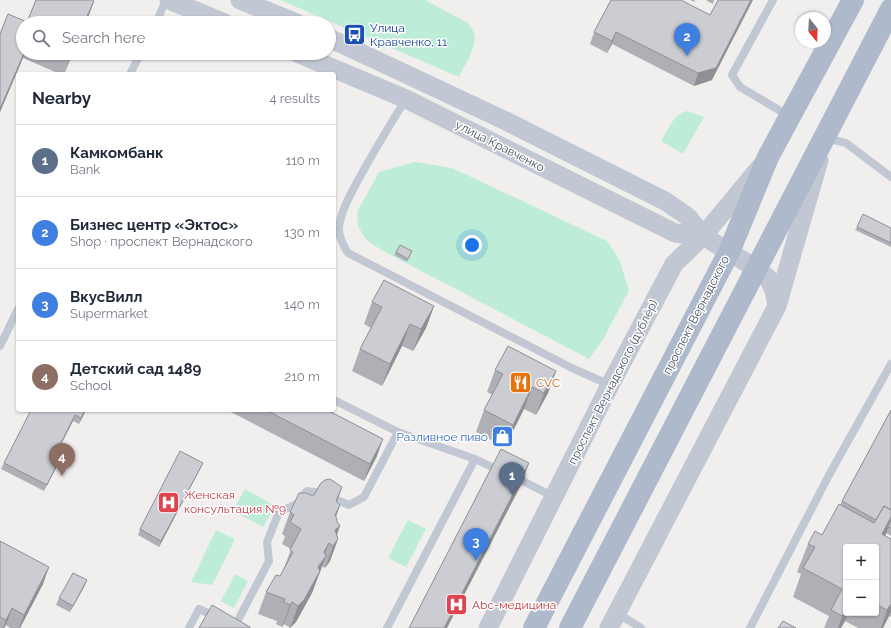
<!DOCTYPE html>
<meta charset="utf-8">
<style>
:root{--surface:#fff;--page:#f6f6f7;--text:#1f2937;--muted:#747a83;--line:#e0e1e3;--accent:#ea580c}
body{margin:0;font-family:Raleway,sans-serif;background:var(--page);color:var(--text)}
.controls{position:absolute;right:12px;bottom:12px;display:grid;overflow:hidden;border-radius:4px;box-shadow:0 1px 3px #0004}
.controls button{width:36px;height:36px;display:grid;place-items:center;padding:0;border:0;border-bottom:1px solid var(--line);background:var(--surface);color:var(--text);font:20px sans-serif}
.compass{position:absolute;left:795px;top:12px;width:36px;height:36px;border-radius:50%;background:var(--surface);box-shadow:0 1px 3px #0004;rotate:162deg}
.you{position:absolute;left:472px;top:245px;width:14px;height:14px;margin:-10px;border:3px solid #fff;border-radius:50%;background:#1a73e8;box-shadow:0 0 0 6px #1a73e833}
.badge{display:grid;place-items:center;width:26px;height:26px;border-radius:50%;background:var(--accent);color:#fff;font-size:13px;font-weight:700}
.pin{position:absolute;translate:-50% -33px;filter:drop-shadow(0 1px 2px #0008)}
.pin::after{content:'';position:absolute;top:21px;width:14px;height:12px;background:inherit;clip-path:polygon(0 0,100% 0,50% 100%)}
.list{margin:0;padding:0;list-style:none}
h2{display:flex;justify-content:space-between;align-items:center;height:52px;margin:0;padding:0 16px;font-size:17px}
h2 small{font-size:13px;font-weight:400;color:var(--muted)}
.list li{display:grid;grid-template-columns:26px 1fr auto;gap:12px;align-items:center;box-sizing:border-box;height:72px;padding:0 16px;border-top:1px solid var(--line)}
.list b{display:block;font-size:15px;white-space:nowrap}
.list p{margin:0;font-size:13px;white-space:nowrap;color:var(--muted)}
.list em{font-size:13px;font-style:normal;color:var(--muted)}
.icon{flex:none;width:22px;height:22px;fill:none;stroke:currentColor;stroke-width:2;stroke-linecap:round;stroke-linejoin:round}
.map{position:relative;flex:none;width:891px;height:628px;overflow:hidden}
.search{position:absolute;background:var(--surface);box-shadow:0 1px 3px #0004;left:16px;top:16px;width:320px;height:44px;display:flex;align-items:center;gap:10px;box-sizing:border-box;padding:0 14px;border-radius:22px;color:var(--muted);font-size:15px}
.panel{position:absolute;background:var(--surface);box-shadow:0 1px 3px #0004;left:16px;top:72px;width:320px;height:340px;border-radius:4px}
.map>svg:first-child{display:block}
</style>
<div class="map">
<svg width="891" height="628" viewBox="0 0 891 628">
<rect width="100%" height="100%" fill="#f1efee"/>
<!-- green -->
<path fill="#beedd7" d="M280 0H425L468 23C471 27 475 32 475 38 475 49 464 67 459 77Z
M687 111 704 117 683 154 661 141C668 130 673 114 687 111Z
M415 162 452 168 607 241 619 259 629 290 604 338 589 359 383 251 366 240 358 226 357 212 379 172Z
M245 489 275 506 263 527 233 511Z
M408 520 426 529 406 567 388 558Z
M216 530 235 539 212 585 191 582Z
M235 574 248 581 234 608 221 601Z"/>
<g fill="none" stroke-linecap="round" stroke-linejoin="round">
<!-- service -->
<path stroke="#c2c8d3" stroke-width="8" d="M773 0 732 75 740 87 789 116
M156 23 166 0
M130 74 141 53
M406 99C391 123 376 148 362 173 353 190 342 207 339 227 338 236 343 245 348 253L574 369 610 385
M825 138 846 143 891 177
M0 346 18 309
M334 400 398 432 475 459 500 471
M513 476 554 497
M617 613 641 628
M189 628 199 609 217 617
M239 628 235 626 269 561 267 542 279 512 297 504 307 491 321 493 349 505 364 497 398 432
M387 628 475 459
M750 628 829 475 891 364"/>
<!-- tertiary -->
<path stroke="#c2c8d3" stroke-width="19" d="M169 0 225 23
M240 0 297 23
M329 38 506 121 665 201 687 216 703 236 757 269 768 278 774 290 777 306
M297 53 406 99 675 233 703 236
M488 628 610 385 674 264 703 236 761 166
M609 628 777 306 819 160"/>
<!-- primary -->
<path stroke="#afb9cc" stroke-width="22" d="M534 628 729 252 768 157 853 0
M570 628 891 9"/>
</g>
<!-- wall -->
<path fill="#afb0b5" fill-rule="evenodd" d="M36 0H92L94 1 86 23H23V53H73L64 74H60L23 58 0 112V34L8 14 27 22Z
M611 0 712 80 694 86 612 44 607 53 590 44 594 32Z
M690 0H695L694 2Z
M707 0H714L713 4 707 1Z
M857 227 891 228V247L855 230Z
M412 251 407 262 394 255 396 252Z
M372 302 434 306 426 328 413 351 402 346 382 386 352 371 360 349 371 328 364 324Z
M495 370 556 371 548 393 536 415 524 409 505 447 476 432 484 410 493 395 487 392Z
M31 410H86L79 424 73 421 56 454 61 456 59 462 44 491 1 469 4 463Z
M227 410H327L377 456 364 481Z
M891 410V536L886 533 885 536 891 539V617L889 616 883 628H858L845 621 841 628H824L829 616 793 597 801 574 797 572 808 544 822 535 840 505 842 501ZM846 547H876V613H846Z
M203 463 200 469 159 547 138 535 140 529Z
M342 487 337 502 340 505 336 517 337 522 340 526 337 535 338 539 330 561 325 568 322 566 312 593 296 622 290 628 284 624 282 627 276 624 277 621 258 614 266 592 280 576 283 571 291 549 282 544 285 536 282 534 290 512 313 496Z
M0 541 43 584 20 628H10L6 625 4 628H0Z
M87 580 84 587 70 612 56 605 59 598Z"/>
<!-- shaded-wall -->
<path fill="#8e9094" d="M751 0H753L712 80 694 86 698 73Z
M94 1 86 23H84Z
M616 32 612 44 607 53 612 41Z
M24 53H25L23 58 0 112V109Z
M72 53H73L64 74Z
M434 306 426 328 413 351 421 329Z
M410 324 402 346 382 386 390 364Z
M556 371 548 393 536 415 544 393Z
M532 387 524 409 505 447 513 425Z
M85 410H86L79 424 81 418Z
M75 415 73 421 53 460 56 453Z
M383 439 377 456 364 481 370 464Z
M61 456 59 462 44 491 47 485Z
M203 463 200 469 159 547 161 541Z
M529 463 521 485 447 628H444Z
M342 487 334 509 336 501Z
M340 505 332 527 335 515Z
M891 517V519L884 540 882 534Z
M340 526 333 545 335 530Z
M338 539 330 561 325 568 333 546Z
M329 543 322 561 326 556 312 593 296 622 290 628 298 606Z
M49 567 43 584 20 628H19L24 615Z
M87 580 84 587 70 612 73 606Z
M292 602 284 624 282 627 290 605Z
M891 604V612L883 628H881L887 610Z
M12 608 6 625 4 628H3L6 620Z
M846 609V613H848L845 621 841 628H838L842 616Z"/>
<!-- building -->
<path fill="#cbcdd3" stroke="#8e9094" d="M36 0H92L94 1 84 23H23V53H24L0 109V34L8 14 27 22Z
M611 0H681L710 15 718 0H751L716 68 698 73 616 32 612 41 594 32Z
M863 214 891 228V243L857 227Z
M400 245 412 251 408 259 396 252Z
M384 280 434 306 421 329 410 324 390 364 360 349 382 307 372 302Z
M508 346 556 371 544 393 532 387 513 425 484 410 503 374 495 370Z
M31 410H85L81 418 75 415 56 453 61 456 47 485 4 463Z
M266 410H327L383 439 370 464Z
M891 410V510L884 506 876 520 842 501Z
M501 449 529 463 444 628H409Z
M180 451 203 463 161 541 140 529Z
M330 479 342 487 336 501 340 505 335 515 337 519V522L340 526 335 530 338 539 333 546 329 543 324 552 326 556 318 567 320 571 304 600 298 606 292 602 290 605 284 602 285 599 266 592 276 575 280 576 293 552 290 550 301 529 290 522 294 515 290 512 299 493H306L313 496 321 483 325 480Z
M839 504 874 523 884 506 891 510V517L882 534 891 539V604L887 610 876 604V547H846V609L842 616 831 610 842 589 803 568 815 547 808 544 815 531 822 535Z
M891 519V528L888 527Z
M0 541 49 567 24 615 12 608 6 620 0 617Z
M73 573 87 580 73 606 59 598Z
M212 605 250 627V628H199Z
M783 621 796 628H778Z"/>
<!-- icons -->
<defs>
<symbol id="bus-square" viewBox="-11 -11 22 22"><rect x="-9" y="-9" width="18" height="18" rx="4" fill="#1a4fb4" stroke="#fff"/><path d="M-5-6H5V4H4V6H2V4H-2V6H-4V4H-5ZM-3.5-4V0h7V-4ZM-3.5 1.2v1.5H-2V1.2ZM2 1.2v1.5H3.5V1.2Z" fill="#fff"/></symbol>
<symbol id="restaurant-square" viewBox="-11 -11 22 22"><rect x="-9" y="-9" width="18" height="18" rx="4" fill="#e8710a" stroke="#fff"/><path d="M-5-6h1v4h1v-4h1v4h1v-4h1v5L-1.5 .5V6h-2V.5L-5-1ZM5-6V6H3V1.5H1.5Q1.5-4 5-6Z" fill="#fff"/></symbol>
<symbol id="shop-square" viewBox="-11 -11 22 22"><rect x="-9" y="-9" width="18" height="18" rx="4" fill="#3f7fe0" stroke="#fff"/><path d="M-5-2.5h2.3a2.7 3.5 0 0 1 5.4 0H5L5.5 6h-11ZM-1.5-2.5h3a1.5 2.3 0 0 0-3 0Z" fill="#fff"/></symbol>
<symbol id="hospital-square" viewBox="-11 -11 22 22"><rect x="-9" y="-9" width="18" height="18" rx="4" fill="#e0444e" stroke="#fff"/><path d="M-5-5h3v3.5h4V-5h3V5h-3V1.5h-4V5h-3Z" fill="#fff"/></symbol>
</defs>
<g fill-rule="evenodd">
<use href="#bus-square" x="342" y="22" width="25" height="25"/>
<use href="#restaurant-square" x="508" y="370" width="25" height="25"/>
<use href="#shop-square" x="490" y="424" width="25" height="25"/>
<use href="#hospital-square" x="156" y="490" width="25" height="25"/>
<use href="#hospital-square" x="444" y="592" width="25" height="25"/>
</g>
<g text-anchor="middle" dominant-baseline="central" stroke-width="3" stroke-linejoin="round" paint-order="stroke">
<!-- transit labels -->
<g font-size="12" fill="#164399" stroke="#fff" text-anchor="start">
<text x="370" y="28">Улица<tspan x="370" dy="14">Кравченко, 11</tspan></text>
</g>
<!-- street labels -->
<g font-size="12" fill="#474f5b" stroke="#fff">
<text transform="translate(500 146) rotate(27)">улица Кравченко</text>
<text transform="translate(696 315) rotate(-63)">проспект Вернадского</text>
<text transform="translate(613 382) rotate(-63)">проспект Вернадского (дублёр)</text>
</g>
<!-- food labels -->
<g font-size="12" fill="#c56008" stroke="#fff" text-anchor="start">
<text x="536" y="383">CVC</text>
</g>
<!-- shop labels -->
<g font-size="12" fill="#366cbe" stroke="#fff" text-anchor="end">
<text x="488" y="437">Разливное пиво</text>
</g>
<!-- health labels -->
<g font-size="12" fill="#be3a42" stroke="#fff" text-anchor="start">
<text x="184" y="495">Женская<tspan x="184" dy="14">консультация №9</tspan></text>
<text x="472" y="605">Abc-медицина</text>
</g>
</g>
</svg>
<div class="controls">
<button>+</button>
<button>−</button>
</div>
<svg class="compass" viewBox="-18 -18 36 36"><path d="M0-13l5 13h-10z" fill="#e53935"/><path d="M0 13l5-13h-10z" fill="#747a83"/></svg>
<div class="you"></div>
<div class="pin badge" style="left:512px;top:495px;background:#5c6f8a">1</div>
<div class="pin badge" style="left:687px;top:56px;background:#3f7fe0">2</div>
<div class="pin badge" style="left:476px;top:561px;background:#3f7fe0">3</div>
<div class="pin badge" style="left:62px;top:476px;background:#8d6e63">4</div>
<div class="search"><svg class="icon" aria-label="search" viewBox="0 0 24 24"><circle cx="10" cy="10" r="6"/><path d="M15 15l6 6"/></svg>Search here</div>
<section class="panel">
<h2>Nearby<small>4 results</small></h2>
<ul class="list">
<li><span class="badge" style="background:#5c6f8a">1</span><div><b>Камкомбанк</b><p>Bank</p></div><em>110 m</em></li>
<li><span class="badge" style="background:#3f7fe0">2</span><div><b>Бизнес центр «Эктос»</b><p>Shop · проспект Вернадского</p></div><em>130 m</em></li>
<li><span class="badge" style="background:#3f7fe0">3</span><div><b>ВкусВилл</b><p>Supermarket</p></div><em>140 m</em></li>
<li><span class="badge" style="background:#8d6e63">4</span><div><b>Детский сад 1489</b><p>School</p></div><em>210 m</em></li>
</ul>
</section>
</div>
